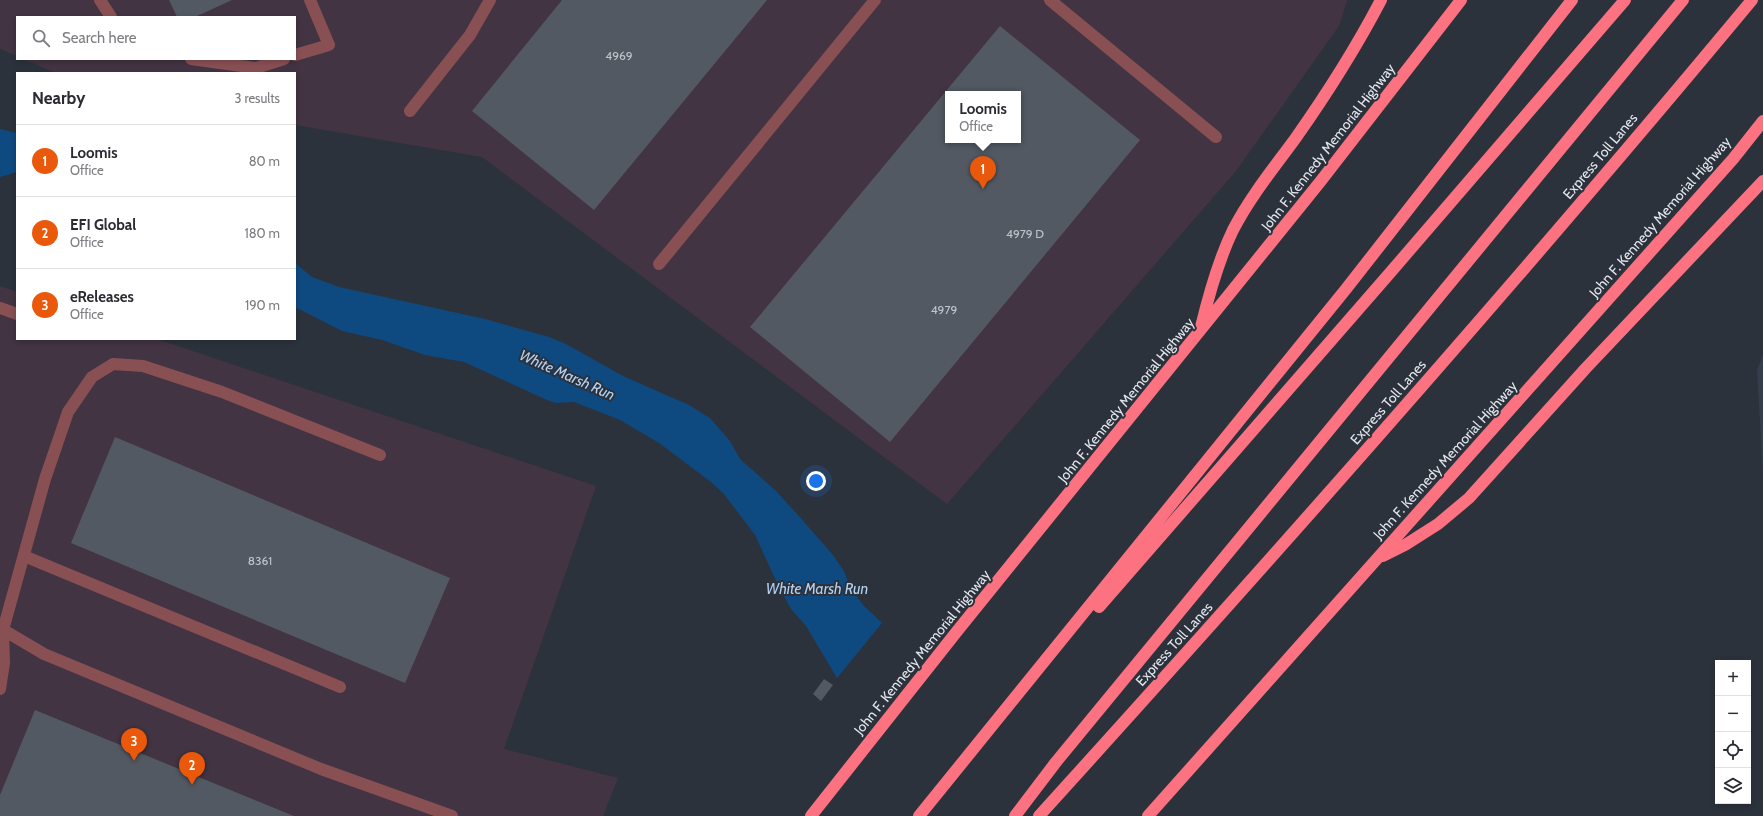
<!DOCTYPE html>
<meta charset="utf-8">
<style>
:root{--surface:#fff;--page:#f7f7f7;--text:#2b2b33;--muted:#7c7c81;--line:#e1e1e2;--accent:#ea580c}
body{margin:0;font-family:Cabin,sans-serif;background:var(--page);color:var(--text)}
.controls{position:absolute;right:12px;bottom:12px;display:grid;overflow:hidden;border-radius:0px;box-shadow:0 2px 6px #0003}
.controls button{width:36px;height:36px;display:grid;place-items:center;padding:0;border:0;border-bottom:1px solid var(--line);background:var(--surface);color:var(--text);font:20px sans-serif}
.you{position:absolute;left:816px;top:481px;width:14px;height:14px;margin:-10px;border:3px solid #fff;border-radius:50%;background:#1a73e8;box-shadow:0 0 0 6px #1a73e833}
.badge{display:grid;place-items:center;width:26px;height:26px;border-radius:50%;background:var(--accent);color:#fff;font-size:13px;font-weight:700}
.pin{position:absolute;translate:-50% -33px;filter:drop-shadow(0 1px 2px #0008)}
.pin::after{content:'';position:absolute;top:21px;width:14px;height:12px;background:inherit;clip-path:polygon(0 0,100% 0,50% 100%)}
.popup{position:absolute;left:945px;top:91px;width:76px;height:52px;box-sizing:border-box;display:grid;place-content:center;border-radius:0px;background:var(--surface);filter:drop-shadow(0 1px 3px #0005);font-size:13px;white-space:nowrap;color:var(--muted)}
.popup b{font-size:15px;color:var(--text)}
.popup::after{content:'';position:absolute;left:50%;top:100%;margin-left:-8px;border:8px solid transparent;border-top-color:var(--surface)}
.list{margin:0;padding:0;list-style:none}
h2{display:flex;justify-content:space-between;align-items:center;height:52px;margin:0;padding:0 16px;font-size:17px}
h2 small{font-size:13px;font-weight:400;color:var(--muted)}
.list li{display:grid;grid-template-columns:26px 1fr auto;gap:12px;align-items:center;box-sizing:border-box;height:72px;padding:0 16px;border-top:1px solid var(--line)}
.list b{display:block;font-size:15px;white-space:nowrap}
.list p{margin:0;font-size:13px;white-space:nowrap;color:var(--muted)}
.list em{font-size:13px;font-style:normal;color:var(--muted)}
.icon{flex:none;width:22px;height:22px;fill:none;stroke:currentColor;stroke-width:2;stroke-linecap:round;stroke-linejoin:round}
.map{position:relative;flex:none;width:1763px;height:816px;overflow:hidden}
.search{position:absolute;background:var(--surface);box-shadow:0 2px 6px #0003;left:16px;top:16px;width:280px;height:44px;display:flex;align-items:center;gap:10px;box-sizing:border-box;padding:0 14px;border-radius:0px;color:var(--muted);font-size:15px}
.panel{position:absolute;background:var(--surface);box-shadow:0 2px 6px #0003;left:16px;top:72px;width:280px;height:268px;border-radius:0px}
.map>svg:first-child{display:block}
</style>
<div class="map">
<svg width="1763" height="816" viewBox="0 0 1763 816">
<rect width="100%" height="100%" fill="#2c323c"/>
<!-- commercial -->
<path fill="#423442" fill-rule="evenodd" d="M0 0H1347L1339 26 1236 171 947 504 482 157 295 125V73H56L23 59H295V17H17V56L0 49ZM948 94H1018V140H948Z
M0 286 17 292V339H157L596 486 504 749 618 778 603 816H0Z"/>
<!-- built -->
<path fill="#343d4b" d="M1763 355V475L1757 370Z"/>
<!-- water -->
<path fill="#0e4980" d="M0 129 17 133V172L0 177Z
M295 263 312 277 339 287 485 319 549 337 566 344 623 376 689 405 710 418 730 441 740 459 775 490 798 515 833 555 844 571 851 589 864 606 882 623 837 678 806 626 791 609 778 585 755 535 724 494 711 482 659 443 620 420 574 402 556 403 547 400 464 362 425 355 382 340 342 331 295 307Z"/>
<!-- building -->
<path fill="#525963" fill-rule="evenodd" d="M169 0H232L195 17H177Z
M562 0H767L594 210 472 111Z
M1000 26 1140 140 890 442 750 327ZM948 94H1018V140H948Z
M115 437 450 578 405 683 71 543Z
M824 679 833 685 821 701 813 694Z
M35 710 294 816H0V795Z"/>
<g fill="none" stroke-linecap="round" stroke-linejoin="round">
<!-- minor -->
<path stroke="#895054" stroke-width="12" d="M100 0 111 17
M1050 0 1216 137
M295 55 329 45 310 0
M191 59 256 68 284 59
M410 111 470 35 490 0
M659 264 875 0
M0 308 17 314
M24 556 340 687
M0 628 44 654 321 769 452 816
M0 689 4 663 3 630 45 479 68 412 92 377 113 364 143 366 222 392 380 455"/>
<!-- highway -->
<path stroke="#fc7281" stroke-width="12" d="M1201 327C1209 294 1218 261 1233 230 1250 197 1273 169 1295 139 1326 95 1356 48 1381 0
M1383 556 1405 545 1438 524 1469 498 1586 368 1763 181
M1099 607 1389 274 1625 0
M811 816 958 630 1320 182 1461 0
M919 816 1346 289 1572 0
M1015 816 1056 762 1683 0
M1039 816C1282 548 1521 278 1752 0
M1148 816 1733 159 1763 121"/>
</g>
<g text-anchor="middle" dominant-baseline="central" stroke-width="4" stroke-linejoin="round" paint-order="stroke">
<!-- number labels -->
<g font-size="12" fill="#bfc4ca">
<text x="619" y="55">4969</text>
<text x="1025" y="233">4979 D</text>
<text x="944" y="309">4979</text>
<text x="260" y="560">8361</text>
</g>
<!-- street labels -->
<g font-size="14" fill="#e3e7ed" stroke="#2c323c">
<text transform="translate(1328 147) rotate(-52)">John F. Kennedy Memorial Highway</text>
<text transform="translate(1600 156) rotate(-50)">Express Toll Lanes</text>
<text transform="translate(1660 217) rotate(-49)">John F. Kennedy Memorial Highway</text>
<text transform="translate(1126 400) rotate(-51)">John F. Kennedy Memorial Highway</text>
<text transform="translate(1388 402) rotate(-49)">Express Toll Lanes</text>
<text transform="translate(1445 460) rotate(-48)">John F. Kennedy Memorial Highway</text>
<text transform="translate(1174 644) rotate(-48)">Express Toll Lanes</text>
<text transform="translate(922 652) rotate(-51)">John F. Kennedy Memorial Highway</text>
</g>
<!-- water labels -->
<g font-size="15" font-style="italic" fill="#b4d1f1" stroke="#2c323c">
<text transform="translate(567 375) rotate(24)">White Marsh Run</text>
<text x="817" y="589">White Marsh Run</text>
</g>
</g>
</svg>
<div class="controls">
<button>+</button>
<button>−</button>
<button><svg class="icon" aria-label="locate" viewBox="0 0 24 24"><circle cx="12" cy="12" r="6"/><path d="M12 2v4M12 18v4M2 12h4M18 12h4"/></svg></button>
<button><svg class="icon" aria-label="layers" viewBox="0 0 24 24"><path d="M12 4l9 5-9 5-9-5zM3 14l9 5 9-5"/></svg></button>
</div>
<div class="you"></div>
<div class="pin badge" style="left:983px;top:189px">1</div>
<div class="popup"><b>Loomis</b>Office</div>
<div class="pin badge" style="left:192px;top:785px">2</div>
<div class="pin badge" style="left:134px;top:761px">3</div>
<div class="search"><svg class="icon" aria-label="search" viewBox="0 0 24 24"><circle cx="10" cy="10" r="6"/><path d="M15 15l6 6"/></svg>Search here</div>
<section class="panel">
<h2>Nearby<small>3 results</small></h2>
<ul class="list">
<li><span class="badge">1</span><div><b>Loomis</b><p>Office</p></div><em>80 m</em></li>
<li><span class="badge">2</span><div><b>EFI Global</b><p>Office</p></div><em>180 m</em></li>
<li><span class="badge">3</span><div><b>eReleases</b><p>Office</p></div><em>190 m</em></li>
</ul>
</section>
</div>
